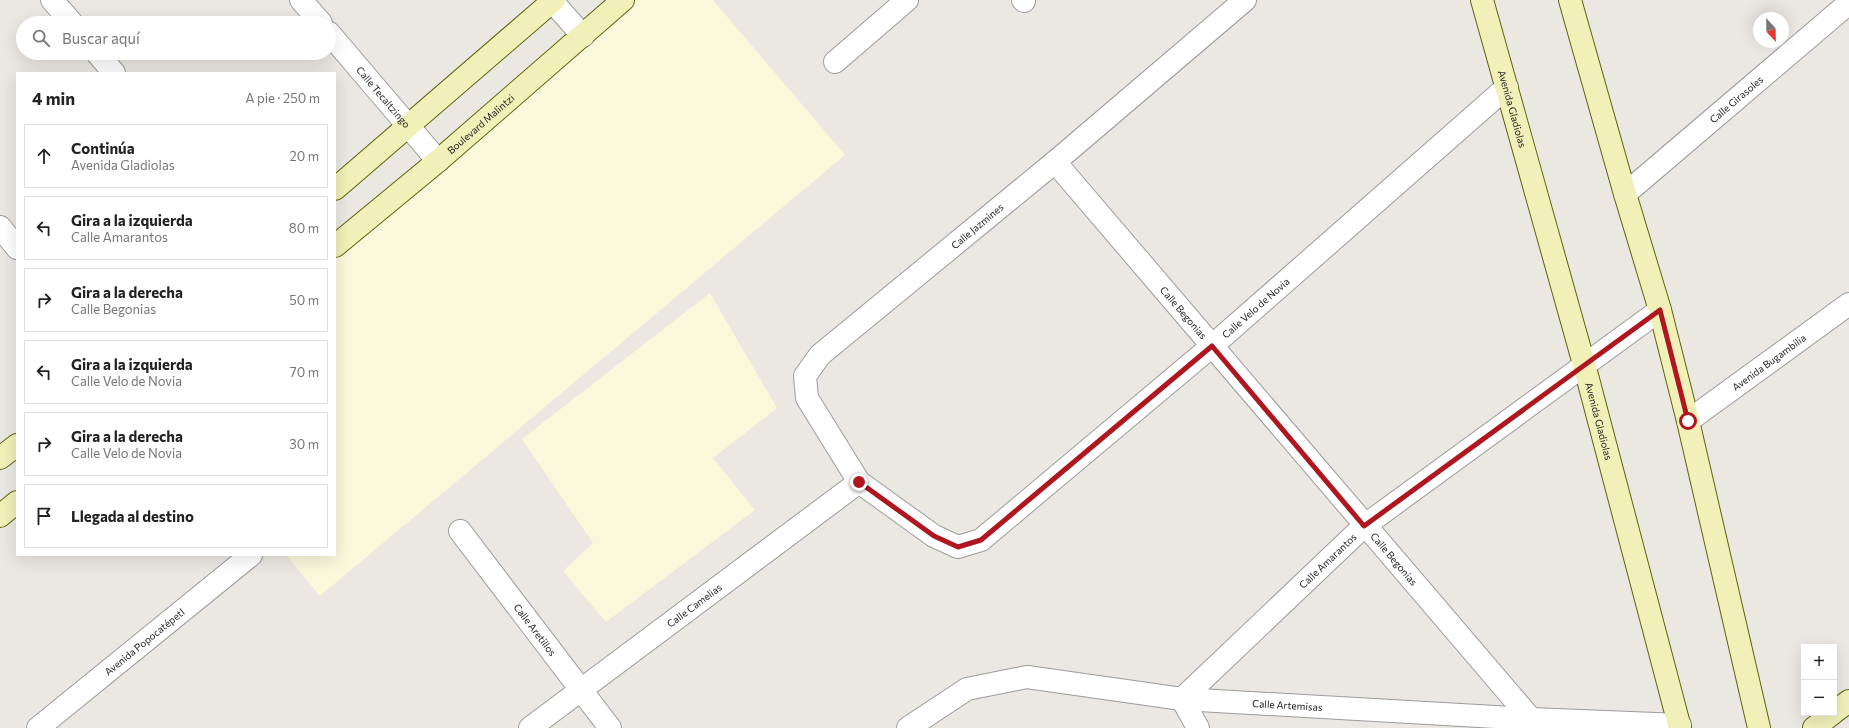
<!DOCTYPE html>
<html lang="es">
<meta charset="utf-8">
<style>
:root{--surface:#fff;--page:#f2f2f2;--text:#222;--muted:#767676;--line:#e0e0e0}
body{margin:0;font-family:Commissioner,sans-serif;background:var(--page);color:var(--text)}
.controls{position:absolute;right:12px;bottom:12px;display:grid;overflow:hidden;border-radius:0px;box-shadow:0 4px 16px #0002}
.controls button{width:36px;height:36px;display:grid;place-items:center;padding:0;border:0;border-bottom:1px solid var(--line);background:var(--surface);color:var(--text);font:20px sans-serif}
.compass{position:absolute;left:1753px;top:12px;width:36px;height:36px;border-radius:50%;background:var(--surface);box-shadow:0 4px 16px #0002;rotate:158deg}
.stop{position:absolute;width:12px;height:12px;margin:-9px;border:3px solid #af161f;border-radius:50%;background:#fff}
.stop.end{background:#af161f;border-color:#fff;box-shadow:0 1px 4px #0008}
.list{margin:0;padding:0;list-style:none}
h2{display:flex;justify-content:space-between;align-items:center;height:52px;margin:0;padding:0 16px;font-size:17px}
h2 small{font-size:13px;font-weight:400;color:var(--muted)}
.list li{display:grid;grid-template-columns:26px 1fr auto;gap:12px;align-items:center;box-sizing:border-box;height:64px;margin:0 8px 8px;padding:0 8px;border:1px solid var(--line);border-radius:0px}
.list b{display:block;font-size:15px;white-space:nowrap}
.list p{margin:0;font-size:13px;white-space:nowrap;color:var(--muted)}
.list em{font-size:13px;font-style:normal;color:var(--muted)}
.icon{flex:none;width:22px;height:22px;fill:none;stroke:currentColor;stroke-width:2;stroke-linecap:round;stroke-linejoin:round}
.map{position:relative;flex:none;width:1849px;height:728px;overflow:hidden}
.search{position:absolute;background:var(--surface);box-shadow:0 4px 16px #0002;left:16px;top:16px;width:320px;height:44px;display:flex;align-items:center;gap:10px;box-sizing:border-box;padding:0 14px;border-radius:22px;color:var(--muted);font-size:15px}
.panel{position:absolute;background:var(--surface);box-shadow:0 4px 16px #0002;left:16px;top:72px;width:320px;height:484px;border-radius:0px}
.map>svg:first-child{display:block}
</style>
<div class="map">
<svg width="1849" height="728" viewBox="0 0 1849 728">
<rect width="100%" height="100%" fill="#ebe7e1"/>
<!-- education -->
<path fill="#faf8db" d="M620 0H713L845 155 320 596 286 555H335V242Z
M710 293 777 408 713 458 755 510 606 622 563 571 593 543 522 439Z"/>
<g fill="none" stroke-linecap="round" stroke-linejoin="round">
<defs>
<g id="street">
<path d="M52 0 72 23"/>
<path d="M301 0 321 23"/>
<path d="M551 0 583 36"/>
<path d="M1023 0 1024 1"/>
<path id="s1" d="M1245 0 1055 162 820 355 805 376 807 398 859 482 934 536 958 547 981 540 1212 346 1507 87"/>
<path id="s2" d="M329 33 438 161"/>
<path d="M97 53 114 73"/>
<path d="M835 62 907 0"/>
<path id="s3" d="M1055 162 1531 719"/>
<path id="s4" d="M1625 194 1849 3"/>
<path d="M0 227 17 248"/>
<path id="s5" d="M1688 421 1849 304"/>
<path id="s6" d="M460 531 610 728"/>
<path id="s7" d="M38 728 251 555"/>
<path id="s8" d="M530 728 859 482"/>
<path id="s9" d="M908 728 967 689 1027 677 1182 699 1531 719 1680 725"/>
<path id="s10" d="M1198 728 1182 699 1364 526 1660 310"/>
</g>
<g id="secondary">
<path id="s11" d="M1482 0 1584 364 1680 728"/>
<path d="M1570 0 1625 194 1660 310 1688 421 1759 728"/>
<path d="M335 189 554 0"/>
<path id="s12" d="M335 246 438 161 623 0"/>
<path d="M0 458 17 445"/>
<path d="M0 516 17 502"/>
<path d="M1834 712 1849 701"/>
<path d="M1814 728 1833 713"/>
</g>
</defs>
<!-- street casing -->
<use href="#street" stroke="#9c9c9c" stroke-width="24"/>
<!-- secondary casing -->
<use href="#secondary" stroke="#5f6310" stroke-width="24"/>
<!-- street -->
<use href="#street" stroke="#fff" stroke-width="22"/>
<!-- secondary -->
<use href="#secondary" stroke="#f1f0b9" stroke-width="22"/>
</g>
<g fill="none" stroke-linecap="round" stroke-linejoin="round">
<!-- route -->
<path stroke="#af161f" stroke-width="5" d="M859 482 934 536 958 547 981 540 1212 346 1364 526 1660 310 1688 421"/>
</g>
<g text-anchor="middle" dominant-baseline="central" stroke-width="3" stroke-linejoin="round" paint-order="stroke">
<!-- street labels -->
<g font-size="10" fill="#1b1b1b" stroke="#fff">
<text stroke="none"><textPath href="#s2" startOffset="84">Calle Tecaltzingo</textPath></text>
<text stroke="none"><textPath href="#s4" startOffset="146">Calle Girasoles</textPath></text>
<text stroke="none"><textPath href="#s11" startOffset="113">Avenida Gladiolas</textPath></text>
<text stroke="none"><textPath href="#s12" startOffset="190">Boulevard Malintzi</textPath></text>
<text transform="translate(977 226) rotate(-40)">Calle Jazmines</text>
<text stroke="none"><textPath href="#s1" startOffset="1203">Calle Velo de Novia</textPath></text>
<text stroke="none"><textPath href="#s3" startOffset="198">Calle Begonias</textPath></text>
<text stroke="none"><textPath href="#s5" startOffset="100">Avenida Bugambilia</textPath></text>
<text stroke="none"><textPath href="#s11" startOffset="437">Avenida Gladiolas</textPath></text>
<text stroke="none"><textPath href="#s3" startOffset="522">Calle Begonias</textPath></text>
<text stroke="none"><textPath href="#s10" startOffset="234">Calle Amarantos</textPath></text>
<text stroke="none"><textPath href="#s8" startOffset="205">Calle Camelias</textPath></text>
<text stroke="none"><textPath href="#s6" startOffset="124">Calle Aretillos</textPath></text>
<text stroke="none"><textPath href="#s7" startOffset="137">Avenida Popocatépetl</textPath></text>
<text stroke="none"><textPath href="#s9" startOffset="394">Calle Artemisas</textPath></text>
</g>
</g>
</svg>
<div class="controls">
<button>+</button>
<button>−</button>
</div>
<svg class="compass" viewBox="-18 -18 36 36"><path d="M0-13l5 13h-10z" fill="#e53935"/><path d="M0 13l5-13h-10z" fill="#767676"/></svg>
<div class="stop" style="left:1688px;top:421px"></div>
<div class="stop end" style="left:859px;top:482px"></div>
<div class="search"><svg class="icon" aria-label="search" viewBox="0 0 24 24"><circle cx="10" cy="10" r="6"/><path d="M15 15l6 6"/></svg>Buscar aquí</div>
<section class="panel">
<h2>4 min<small>A pie · 250 m</small></h2>
<ul class="list">
<li><svg class="icon" aria-label="ahead" viewBox="0 0 24 24"><path d="M12 20V5M6 11l6-6 6 6"/></svg><div><b>Continúa</b><p>Avenida Gladiolas</p></div><em>20 m</em></li>
<li><svg class="icon" aria-label="left" viewBox="0 0 24 24"><path d="M17 20v-9H6M10 6l-5 5 5 5"/></svg><div><b>Gira a la izquierda</b><p>Calle Amarantos</p></div><em>80 m</em></li>
<li><svg class="icon" aria-label="right" viewBox="0 0 24 24"><path d="M7 20v-9h11M14 6l5 5-5 5"/></svg><div><b>Gira a la derecha</b><p>Calle Begonias</p></div><em>50 m</em></li>
<li><svg class="icon" aria-label="left" viewBox="0 0 24 24"><path d="M17 20v-9H6M10 6l-5 5 5 5"/></svg><div><b>Gira a la izquierda</b><p>Calle Velo de Novia</p></div><em>70 m</em></li>
<li><svg class="icon" aria-label="right" viewBox="0 0 24 24"><path d="M7 20v-9h11M14 6l5 5-5 5"/></svg><div><b>Gira a la derecha</b><p>Calle Velo de Novia</p></div><em>30 m</em></li>
<li><svg class="icon" aria-label="arrive" viewBox="0 0 24 24"><path d="M6 21V4h12l-3 4 3 4H6"/></svg><div><b>Llegada al destino</b></div></li>
</ul>
</section>
</div>
